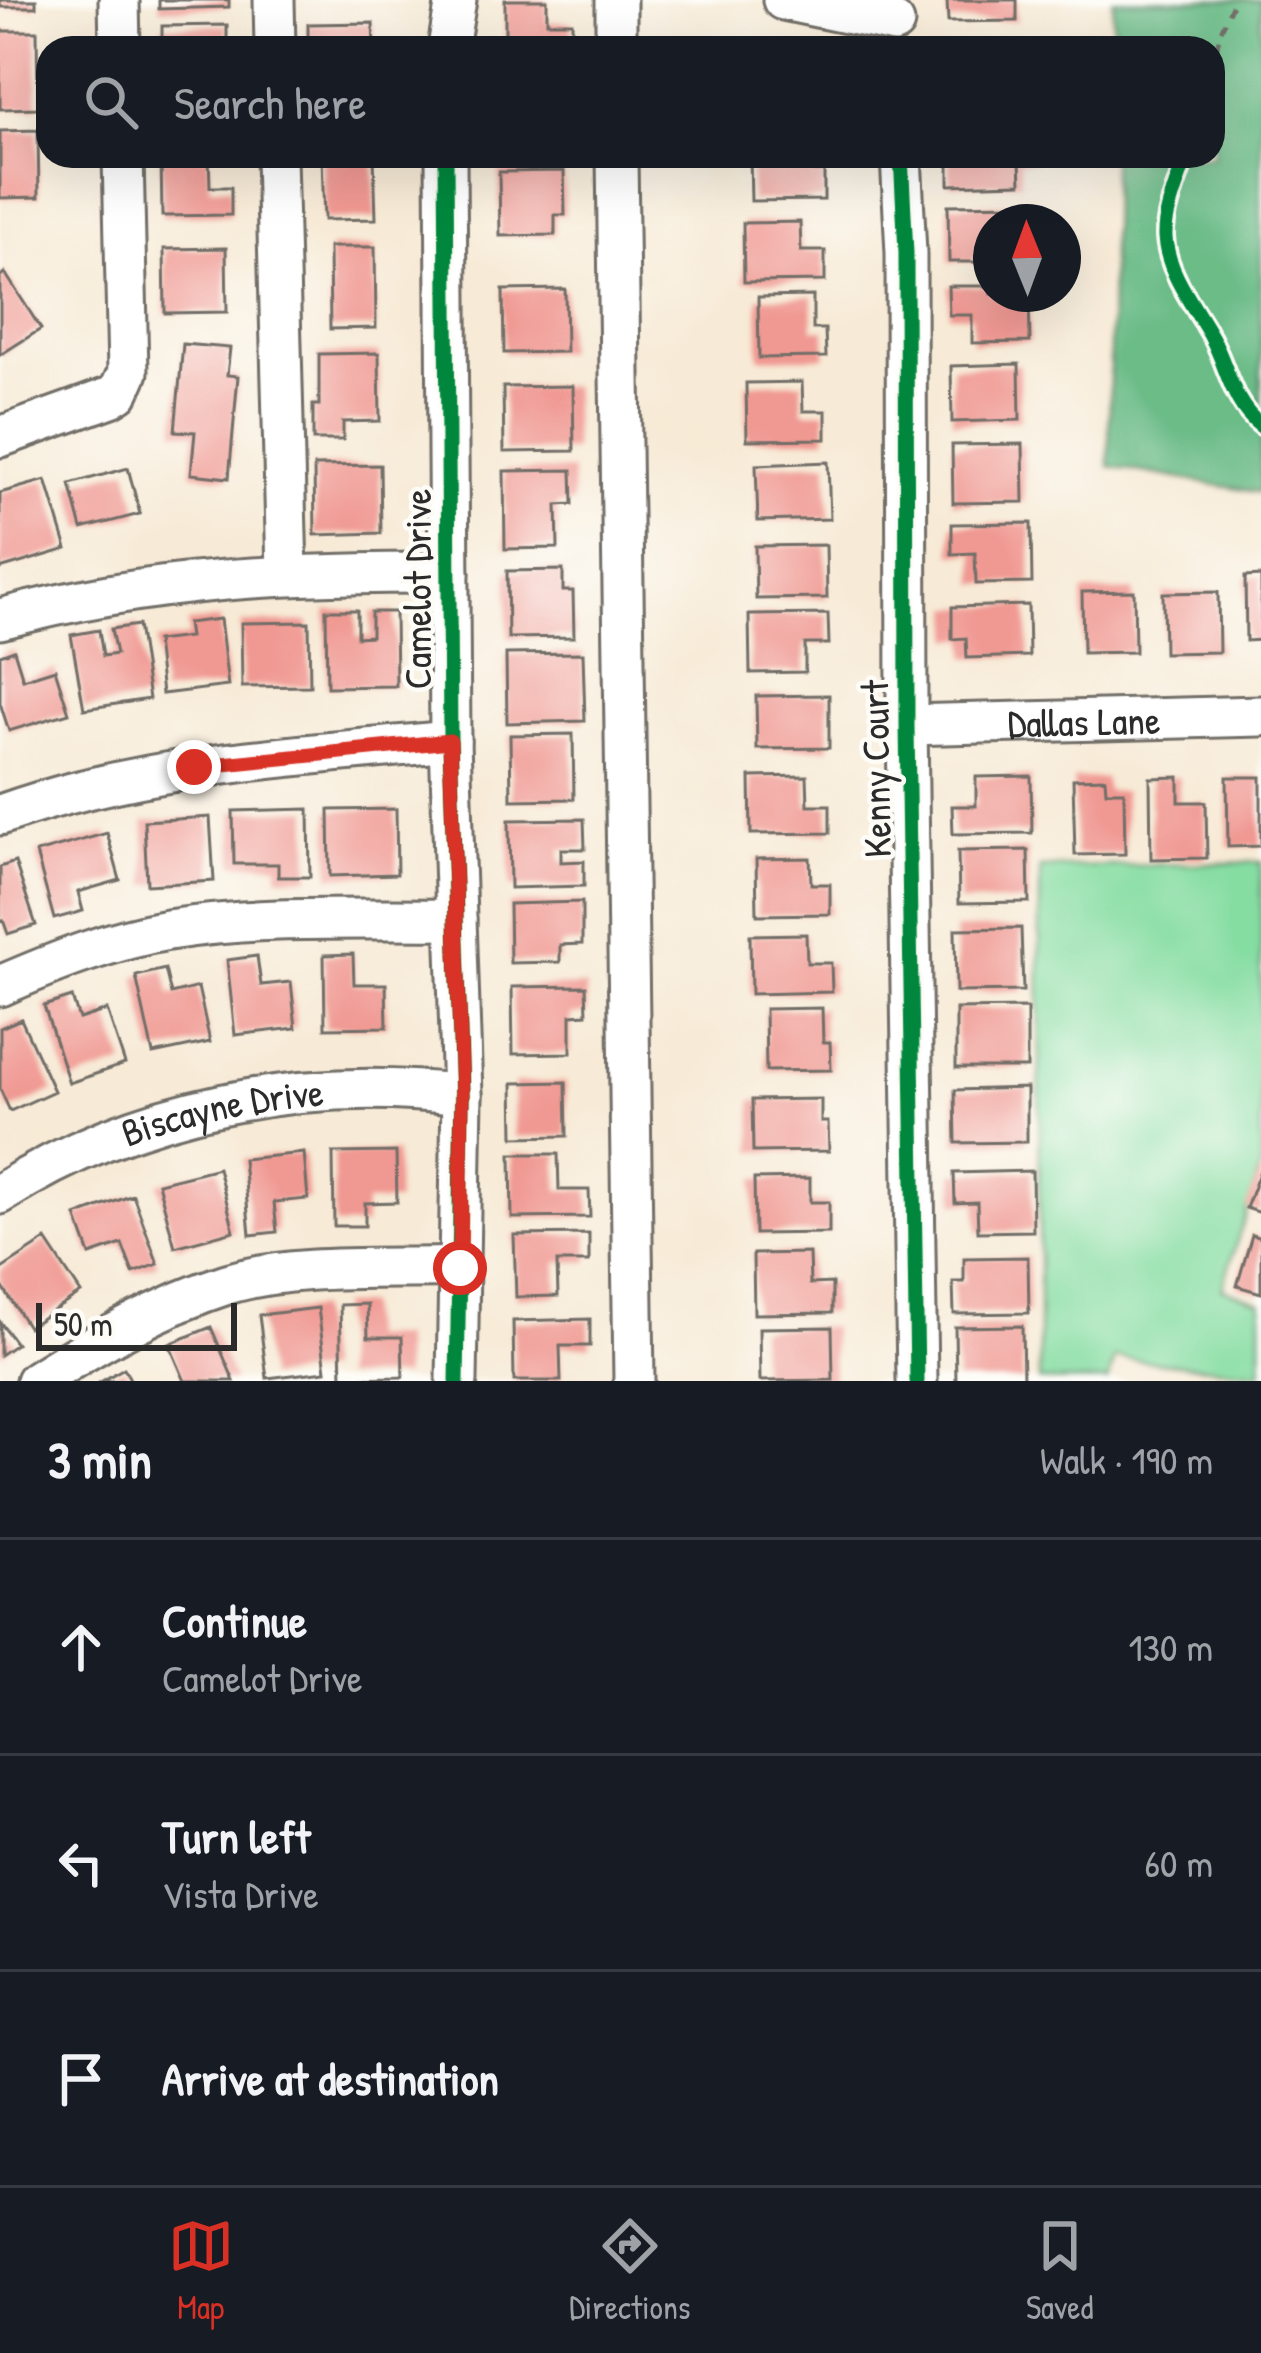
<!DOCTYPE html>
<meta charset="utf-8">
<style>
:root{--surface:#171b24;--page:#242831;--text:#f1f3f6;--muted:#9ea1a6;--line:#363941;--accent:#d93025}
body{margin:0;font-family:"Patrick Hand",sans-serif;background:var(--page);color:var(--text)}
.compass{position:absolute;left:973px;top:204px;width:108px;height:108px;border-radius:50%;background:var(--surface);box-shadow:0 12px 48px #0002;rotate:359deg}
.scale{position:absolute;left:36px;bottom:30px;width:201px;box-sizing:border-box;padding-left:12px;border:6px solid #2b2b2b;border-top:0;font-size:33px;line-height:42px;white-space:nowrap;color:#2b2b2b;-webkit-text-stroke:9px #fdfcf7;paint-order:stroke}
.stop{position:absolute;width:36px;height:36px;margin:-27px;border:9px solid #d93025;border-radius:50%;background:#fff}
.stop.end{background:#d93025;border-color:#fff;box-shadow:0 3px 12px #0008}
.list{margin:0;padding:0;list-style:none}
h2{display:flex;justify-content:space-between;align-items:center;height:156px;margin:0;padding:0 48px;font-size:51px}
h2 small{font-size:39px;font-weight:400;color:var(--muted)}
.list li{display:grid;grid-template-columns:78px 1fr auto;gap:36px;align-items:center;box-sizing:border-box;height:216px;padding:0 48px;border-top:3px solid var(--line)}
.list b{display:block;font-size:45px;white-space:nowrap}
.list p{margin:0;font-size:39px;white-space:nowrap;color:var(--muted)}
.list em{font-size:39px;font-style:normal;color:var(--muted)}
.icon{flex:none;width:66px;height:66px;fill:none;stroke:currentColor;stroke-width:2;stroke-linecap:round;stroke-linejoin:round}
.map{position:relative;flex:none;width:1261px;height:1381px;overflow:hidden}
.search{position:absolute;background:var(--surface);box-shadow:0 12px 48px #0002;left:36px;right:36px;top:36px;height:132px;display:flex;align-items:center;gap:30px;box-sizing:border-box;padding:0 42px;border-radius:36px;color:var(--muted);font-size:45px}
.sheet{height:804px;background:var(--surface)}
nav{display:flex;justify-content:space-around;align-items:center;box-sizing:border-box;height:168px;border-top:3px solid var(--line);background:var(--surface);font-size:33px;color:var(--muted)}
nav a{display:grid;justify-items:center;gap:6px}
nav .on{color:var(--accent)}
.map>svg:first-child{display:block}
</style>
<div class="map">
<svg width="1261" height="1381" viewBox="0 0 1261 1381">
<rect width="100%" height="100%" fill="#fdfcf7"/>
<filter id="ink" filterUnits="userSpaceOnUse"><feTurbulence type="fractalNoise" baseFrequency=".00833" numOctaves="2"/><feDisplacementMap in="SourceGraphic" scale="24" xChannelSelector="R" yChannelSelector="G"/><feConvolveMatrix kernelMatrix="1 2 1 2 8 2 1 2 1" color-interpolation-filters="sRGB"/></filter>
<filter id="wash" filterUnits="userSpaceOnUse"><feTurbulence type="fractalNoise" baseFrequency=".004" numOctaves="4" result="noise"/><feDisplacementMap in="SourceGraphic" scale="48" xChannelSelector="R" yChannelSelector="G"/><feGaussianBlur stdDeviation="2.7" result="paint"/><feColorMatrix in="noise" values="0 0 0 0 0 0 0 0 0 0 0 0 0 0 0 0 0 1.4 0 .05"/><feComposite in="paint" operator="in"/></filter>
<g filter="url(#wash)">
<rect width="100%" height="100%" fill="#f7ead6"/>
<!-- green -->
<path fill="#85dda2" stroke="#588466" stroke-width="3" d="M1261 862V1166L1222 1288 1261 1302V1372L1115 1358 1108 1381H1039L1040 868Z"/>
<!-- forest -->
<path fill="#6cbc88" stroke="#4c745a" stroke-width="3" d="M1113 0H1261V493L1109 466 1112 156H1213V48H1113Z"/>
<g id="blocks">
<!-- building -->
<path fill="#f09892" d="M0 0H36V7H0Z
M159 0H229V7L159 9Z
M505 0H547V22H572V48H505Z
M947 0H1017V21L948 22Z
M373 23 374 48H308V24Z
M227 25V48H162V26Z
M0 31H37L38 108 0 109Z
M38 130 39 197 0 198V131Z
M161 156H209L210 187H231V215L162 216Z
M322 156H374L376 219 324 220Z
M750 156H814L815 171H824V200L751 201Z
M949 156H1034V162H1020L1021 183 949 185Z
M564 171 565 215H555V235L500 236 499 172Z
M1021 204 1022 222H991V262H949L948 205Z
M800 222 801 251H825V281L744 282 743 223Z
M329 247H375L376 328 330 329Z
M226 248 227 312 165 313 164 249Z
M5 273 41 329 0 355V276Z
M948 286H991V294H1029L1030 342 972 343V315H949Z
M565 289 566 352 504 353 503 290Z
M813 296V329H825L826 357 759 358 758 297Z
M183 344 230 348 227 375 238 376 229 478 191 474 195 432 175 431Z
M379 353 380 421 343 422V440H313V405H319V354Z
M1019 364 1020 420 952 422 951 366Z
M802 382 803 411H826V439L747 440 746 383Z
M573 386 574 451 504 452 503 387Z
M1023 444 1024 502 953 503 952 445Z
M828 462 830 519 758 521 756 465Z
M380 465 381 533 315 535 314 466Z
M128 468 140 514 82 529 70 484Z
M572 470 573 504 557 505 558 548 505 549 504 471Z
M46 480 67 549 0 569V493Z
M1031 523 1032 583 976 584 975 553 952 554V524Z
M826 545 827 598 756 599 755 546Z
M563 570V591H573L574 637 508 638 507 571Z
M1261 576V640L1246 641 1245 577Z
M1134 591 1135 652 1083 653 1082 592Z
M1218 592 1219 652 1164 653 1163 593Z
M1028 605 1029 656 967 658 966 638 952 639V607Z
M326 610H357V637L371 636V612H395L396 686 327 687Z
M828 614 829 644H805V672L750 673 749 615Z
M220 619 228 686 162 694 156 641 189 637 187 623Z
M309 622 310 686 242 687 241 623Z
M138 625 149 699 84 709 71 635 99 630 103 656 116 654 111 629Z
M14 650 23 679 55 669 69 713 9 731 0 703V655Z
M583 653 585 721 507 723 506 654Z
M829 695V748L757 749 756 696Z
M573 734 574 799 511 800 510 735Z
M807 776 808 805H830V833L751 834 750 777Z
M1031 776 1032 833 953 834 952 806H976V777Z
M1179 777V802H1206L1207 858 1151 859 1150 778Z
M1227 777H1261V846L1228 847Z
M1105 778 1106 791H1124L1125 854 1075 855 1073 779Z
M309 809 310 877H278V864H234L233 811Z
M396 809 397 874 330 876 329 810Z
M210 817 214 881 147 885 144 821Z
M584 819 585 849H561V862L584 861V886L510 888 509 820Z
M107 833 120 880 78 892 83 911 54 919 36 853Z
M1028 850 1029 902 959 903 958 851Z
M810 858 811 884H830V914L757 915 756 859Z
M15 862 36 925 8 934 3 920 0 921V867Z
M582 902V944L560 945V962L510 963 509 904Z
M1021 928 1023 991 956 992 955 929Z
M806 934 807 963H831L832 992 751 994 750 935Z
M353 954 354 984H386L387 1027 325 1028 324 955Z
M257 956 261 985 291 982 296 1028 235 1035 227 960Z
M165 969 171 994 198 987 210 1042 153 1054 136 976Z
M586 986 587 1014 571 1015V1053L513 1054 512 987Z
M72 997 79 1019 107 1010 125 1064 69 1083 44 1006Z
M822 1008 823 1042H830L831 1070 766 1071 765 1009Z
M1027 1008V1068H956V1009Z
M21 1019 54 1091 10 1111 0 1089V1028Z
M566 1082 567 1136 514 1137 513 1083Z
M1027 1088V1142L956 1143 955 1090Z
M821 1099V1122H828L829 1151 753 1152 752 1100Z
M396 1152 397 1202 365 1203V1226H334L333 1153Z
M304 1153 308 1199 274 1202 277 1232 250 1235 243 1159Z
M511 1154H558L559 1190H589L590 1217 512 1218Z
M218 1168 234 1231 175 1247 158 1183Z
M1261 1168V1213L1246 1208Z
M1032 1171 1033 1231 978 1232 977 1202 955 1203 954 1173Z
M810 1178V1202H829V1233L755 1234 754 1179Z
M133 1195 158 1264 133 1273 122 1244 90 1255 76 1216Z
M589 1234V1262H557L558 1296 516 1297 514 1235Z
M1252 1235 1261 1238V1293L1237 1286Z
M46 1240 81 1293 28 1327 0 1283V1270Z
M809 1253 810 1284 832 1283V1313L754 1314 753 1254Z
M1028 1257 1029 1313 954 1314 953 1282H964V1258Z
M367 1304 368 1337H402L403 1377 342 1378 340 1305Z
M318 1308 326 1371 267 1378 259 1315Z
M590 1319V1346H560L561 1381H514L513 1321Z
M0 1322 16 1344 0 1355Z
M1022 1326 1023 1381H956L955 1327Z
M211 1327 234 1381H185L169 1344Z
M832 1327 833 1380 760 1381 759 1328Z
M124 1368 131 1381H102Z"/>
</g>
</g>
<g filter="url(#ink)">
<use href="#blocks" fill-opacity="0" stroke="#726e67" stroke-width="3"/>
<g fill="none" stroke-linecap="round" stroke-linejoin="round">
<defs>
<g id="minor">
<path d="M119 0 120 48"/>
<path d="M274 0 275 48"/>
<path d="M616 0V48"/>
<path d="M783 0 894 23"/>
<path d="M448 48 456 0"/>
<path d="M276 156 287 573"/>
<path d="M446 156 450 741 462 1095 457 1381"/>
<path d="M617 156 634 1381"/>
<path d="M901 156 906 253 907 725 917 1381"/>
<path d="M0 437 111 397 119 392 128 372 123 156"/>
<path d="M0 619C156 577 289 573 449 573"/>
<path id="s1" d="M907 725 1261 716"/>
<path d="M0 815C144 763 299 756 450 741"/>
<path d="M0 986C53 963 110 940 168 930 262 915 361 920 456 919"/>
<path id="s2" d="M0 1194C137 1107 303 1075 462 1095"/>
<path d="M36 1381C96 1343 159 1306 227 1284 296 1263 388 1270 460 1267"/>
</g>
</defs>
<!-- minor casing -->
<use href="#minor" stroke="#726e67" stroke-width="45"/>
<!-- path -->
<path stroke="#726e67" stroke-width="4.5" stroke-dasharray="9 9" stroke-linecap="butt" d="M1213 65 1220 33 1234 0
M1186 156C1179 181 1164 211 1165 237 1167 273 1195 307 1212 338 1228 368 1232 404 1261 426"/>
<!-- minor -->
<use href="#minor" stroke="#fff" stroke-width="39"/>
<defs>
<path id="cycleway" d="M446 156 450 741 462 1095 457 1381
M901 156 906 253 907 725 917 1381
M1186 156C1179 181 1164 211 1165 237 1167 273 1195 307 1212 338 1228 368 1232 404 1261 426"/>
</defs>
<!-- cycleway casing -->
<use href="#cycleway" stroke="#fdfcf7" stroke-width="22"/>
<!-- cycleway -->
<use href="#cycleway" stroke="#00873e" stroke-width="15"/>
</g>
</g>
<g fill="none" stroke-linecap="round" stroke-linejoin="round" filter="url(#ink)">
<!-- route -->
<path stroke="#d93025" stroke-width="15" d="M194 767 450 741 462 1095 460 1268"/>
</g>
<g text-anchor="middle" dominant-baseline="central" stroke-width="9" stroke-linejoin="round" paint-order="stroke">
<!-- street labels -->
<g font-size="39" fill="#2b2b2b" stroke="#fdfcf7">
<text transform="translate(416 589) rotate(-90)">Camelot Drive</text>
<text stroke="none"><textPath href="#s1" startOffset="177">Dallas Lane</textPath></text>
<text transform="translate(875 769) rotate(-91)">Kenny Court</text>
<text stroke="none"><textPath href="#s2" startOffset="240">Biscayne Drive</textPath></text>
</g>
</g>
</svg>
<svg class="compass" viewBox="-18 -18 36 36"><path d="M0-13l5 13h-10z" fill="#e53935"/><path d="M0 13l5-13h-10z" fill="#9ea1a6"/></svg>
<div class="scale">50 m</div>
<div class="stop" style="left:460px;top:1268px"></div>
<div class="stop end" style="left:194px;top:767px"></div>
<div class="search"><svg class="icon" aria-label="search" viewBox="0 0 24 24"><circle cx="10" cy="10" r="6"/><path d="M15 15l6 6"/></svg>Search here</div>
</div>
<section class="sheet">
<h2>3 min<small>Walk · 190 m</small></h2>
<ul class="list">
<li><svg class="icon" aria-label="ahead" viewBox="0 0 24 24"><path d="M12 20V5M6 11l6-6 6 6"/></svg><div><b>Continue</b><p>Camelot Drive</p></div><em>130 m</em></li>
<li><svg class="icon" aria-label="left" viewBox="0 0 24 24"><path d="M17 20v-9H6M10 6l-5 5 5 5"/></svg><div><b>Turn left</b><p>Vista Drive</p></div><em>60 m</em></li>
<li><svg class="icon" aria-label="arrive" viewBox="0 0 24 24"><path d="M6 21V4h12l-3 4 3 4H6"/></svg><div><b>Arrive at destination</b></div></li>
</ul>
</section>
<nav>
<a class="on"><svg class="icon" aria-label="map" viewBox="0 0 24 24"><path d="M3 6l6-2 6 2 6-2v14l-6 2-6-2-6 2zM9 4v14M15 6v14"/></svg>Map</a>
<a><svg class="icon" aria-label="directions" viewBox="0 0 24 24"><path d="M12 3l9 9-9 9-9-9zM9 14v-3h6M13 9l2 2-2 2"/></svg>Directions</a>
<a><svg class="icon" aria-label="saved" viewBox="0 0 24 24"><path d="M7 4h10v16l-5-4-5 4z"/></svg>Saved</a>
</nav>
